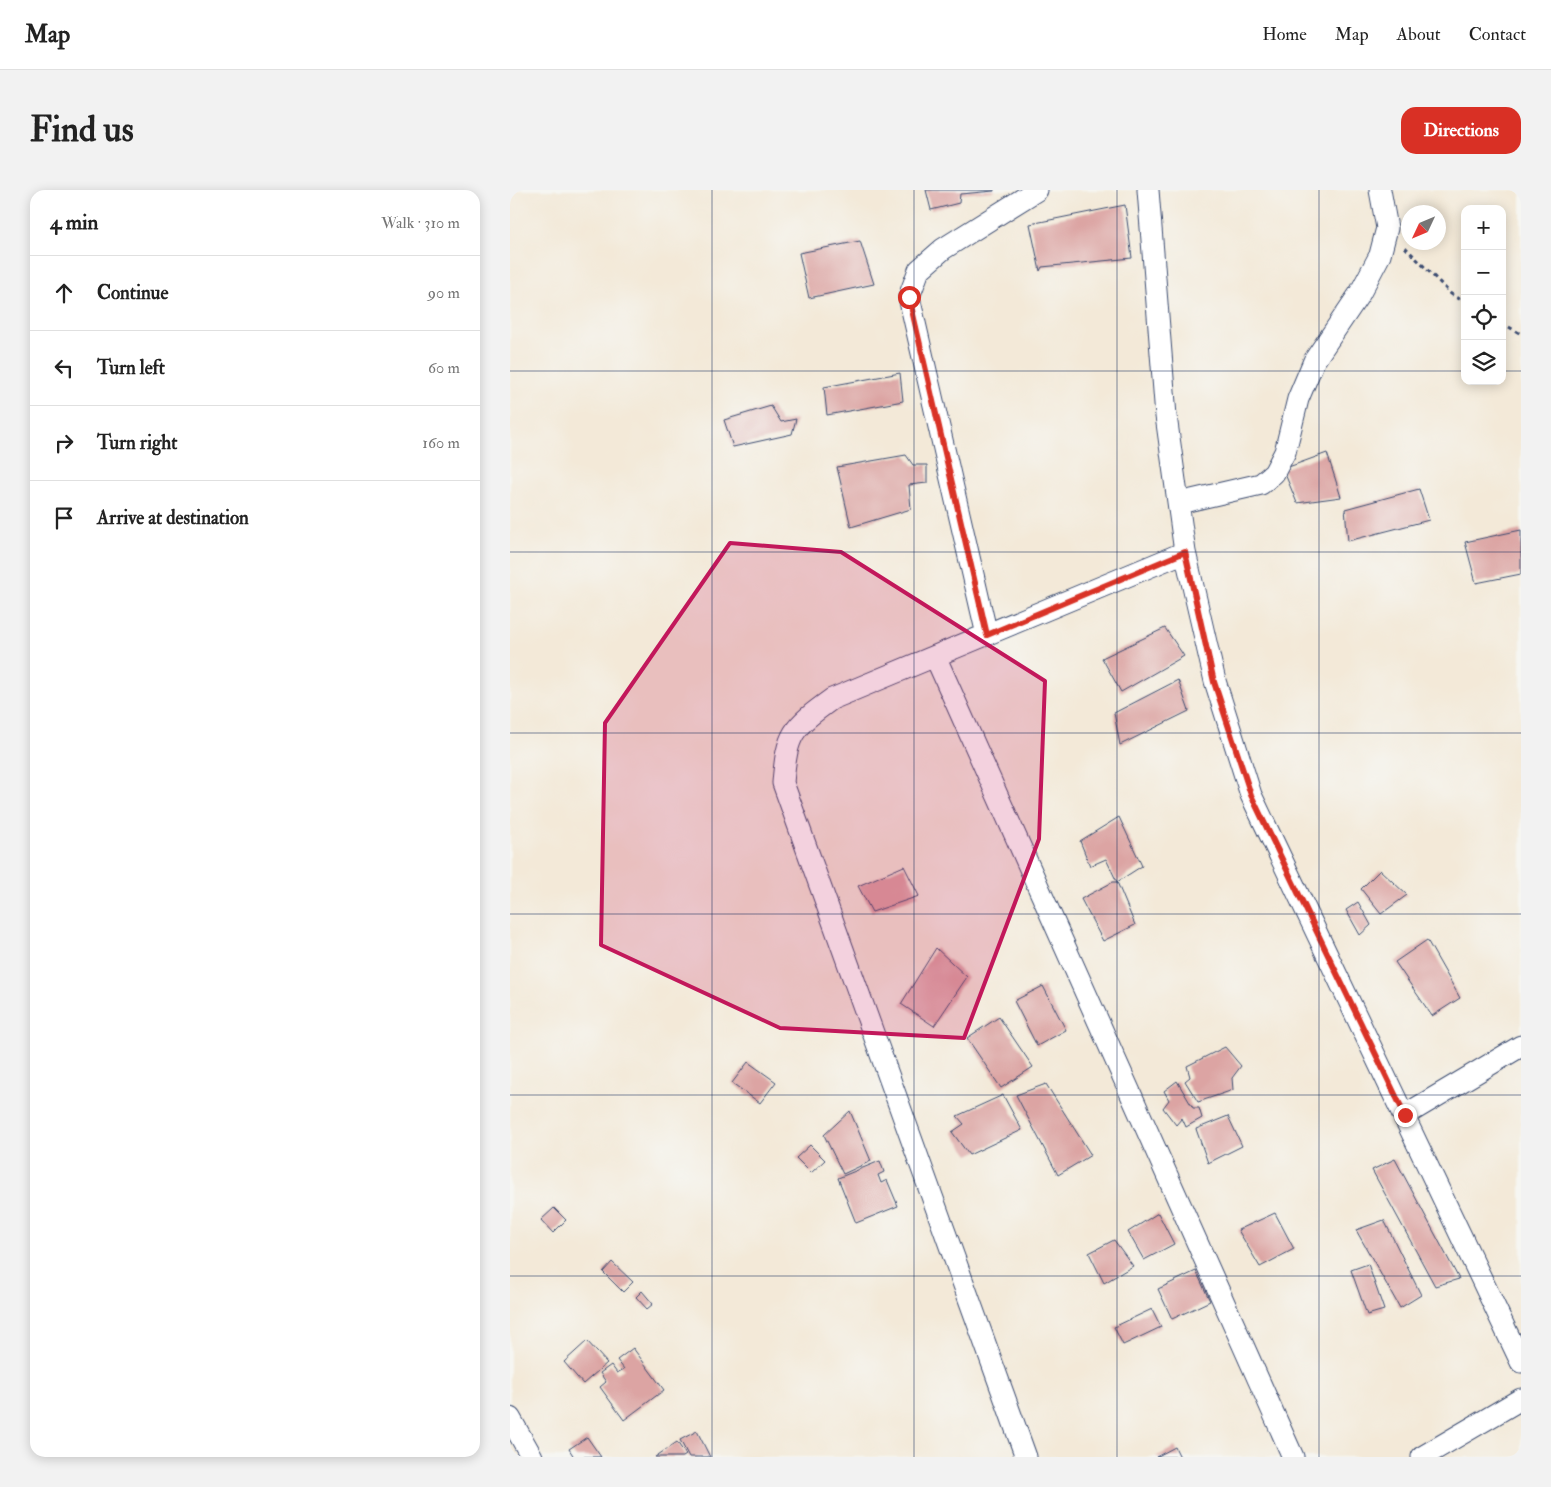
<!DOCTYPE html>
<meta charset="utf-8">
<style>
:root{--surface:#fff;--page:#f2f2f2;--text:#222;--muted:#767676;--line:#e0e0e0;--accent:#d93025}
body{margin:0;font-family:"IM FELL Double Pica",serif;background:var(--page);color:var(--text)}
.controls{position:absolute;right:15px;top:15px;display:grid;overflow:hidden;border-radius:10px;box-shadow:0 2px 12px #0003}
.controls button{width:45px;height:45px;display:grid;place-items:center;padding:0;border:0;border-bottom:1px solid var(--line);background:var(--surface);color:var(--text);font:25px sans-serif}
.compass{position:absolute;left:891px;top:15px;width:45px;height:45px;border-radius:50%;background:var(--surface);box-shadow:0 2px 12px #0003;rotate:226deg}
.stop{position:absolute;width:15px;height:15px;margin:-11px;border:4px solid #d93025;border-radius:50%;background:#fff}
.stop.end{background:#d93025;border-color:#fff;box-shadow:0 1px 5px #0008}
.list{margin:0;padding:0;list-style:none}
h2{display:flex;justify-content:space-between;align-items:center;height:65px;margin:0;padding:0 20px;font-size:21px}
h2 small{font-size:16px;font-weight:400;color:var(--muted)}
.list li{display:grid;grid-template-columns:32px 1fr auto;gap:15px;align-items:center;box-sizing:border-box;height:75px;padding:0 20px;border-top:1px solid var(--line)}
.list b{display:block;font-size:19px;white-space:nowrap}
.list em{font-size:16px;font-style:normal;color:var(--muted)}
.icon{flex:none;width:28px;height:28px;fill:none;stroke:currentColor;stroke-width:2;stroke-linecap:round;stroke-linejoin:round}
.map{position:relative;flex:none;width:1011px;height:1267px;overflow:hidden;border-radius:15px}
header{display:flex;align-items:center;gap:30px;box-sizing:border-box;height:70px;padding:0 25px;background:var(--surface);border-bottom:1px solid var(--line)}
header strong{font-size:24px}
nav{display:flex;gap:28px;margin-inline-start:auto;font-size:18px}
.intro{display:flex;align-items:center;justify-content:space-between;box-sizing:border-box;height:120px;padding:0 30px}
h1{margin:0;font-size:35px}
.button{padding:12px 22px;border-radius:15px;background:var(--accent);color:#fff;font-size:18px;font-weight:700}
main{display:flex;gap:30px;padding:0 30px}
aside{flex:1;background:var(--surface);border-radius:15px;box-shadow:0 2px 12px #0003}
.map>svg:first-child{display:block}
</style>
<header>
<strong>Map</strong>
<nav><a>Home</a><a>Map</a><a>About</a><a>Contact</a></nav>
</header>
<div class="intro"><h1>Find us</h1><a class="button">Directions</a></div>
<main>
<aside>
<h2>4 min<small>Walk · 310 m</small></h2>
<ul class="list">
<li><svg class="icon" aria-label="ahead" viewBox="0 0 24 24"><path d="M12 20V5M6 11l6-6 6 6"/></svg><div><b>Continue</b></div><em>90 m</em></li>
<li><svg class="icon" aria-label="left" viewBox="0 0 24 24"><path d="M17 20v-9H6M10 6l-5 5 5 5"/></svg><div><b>Turn left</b></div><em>60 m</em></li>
<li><svg class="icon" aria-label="right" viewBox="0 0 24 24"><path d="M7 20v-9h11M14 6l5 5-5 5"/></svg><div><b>Turn right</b></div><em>160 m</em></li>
<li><svg class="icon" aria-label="arrive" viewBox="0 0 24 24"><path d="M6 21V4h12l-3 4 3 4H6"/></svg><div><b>Arrive at destination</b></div></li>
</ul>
</aside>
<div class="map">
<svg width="1011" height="1267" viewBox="0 0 1011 1267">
<rect width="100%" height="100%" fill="#f6f6f2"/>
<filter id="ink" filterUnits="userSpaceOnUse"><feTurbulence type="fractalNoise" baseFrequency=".02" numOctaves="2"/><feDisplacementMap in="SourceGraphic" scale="10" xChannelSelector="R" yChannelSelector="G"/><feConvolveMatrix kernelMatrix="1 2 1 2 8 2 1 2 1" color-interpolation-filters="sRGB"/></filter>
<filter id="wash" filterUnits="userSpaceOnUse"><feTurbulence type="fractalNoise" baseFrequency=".0096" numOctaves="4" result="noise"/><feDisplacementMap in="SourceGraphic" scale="20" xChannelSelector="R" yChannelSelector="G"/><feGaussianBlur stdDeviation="1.12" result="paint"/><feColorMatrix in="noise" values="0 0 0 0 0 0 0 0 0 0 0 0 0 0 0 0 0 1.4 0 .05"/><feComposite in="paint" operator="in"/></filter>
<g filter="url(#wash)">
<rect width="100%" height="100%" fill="#f3e9d8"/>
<g id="blocks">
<!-- building -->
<path fill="#dca4a3" d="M416 0H484V1L450 4 449 13 421 20Z
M615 15 622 68 532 77 530 81 520 34Z
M350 51 364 94 299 108 289 63Z
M390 183 393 211 317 225 314 197Z
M261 216 271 232 286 229 282 244 223 257 214 230Z
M817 263 831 307 787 313 773 279Z
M396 265 403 275H417V293L399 295 401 319 341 337 327 277Z
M909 299 919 330 838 351 835 319Z
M1011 340V384L966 393 955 352Z
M655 438 674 466 611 502 592 468Z
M668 490 679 521 610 555 604 523Z
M609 627 632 676 607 692 596 669 580 676 570 651Z
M394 676 409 706 362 722 348 696Z
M870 680 897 705 871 724 851 699Z
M603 692H607L625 735 593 751 571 709Z
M848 712 861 735 850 745 836 720Z
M917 750 950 808 922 826 885 772Z
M426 758 457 787 424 836 391 814Z
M533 796 556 840 527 856 504 811Z
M489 827 523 877 491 898 457 848Z
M715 857 731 876 722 888 723 900 688 912 675 891 680 887 677 876Z
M238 872 266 892 250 913 222 893Z
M667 891 683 918H689L692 928 676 937 672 928 666 935 653 918 659 910 654 901Z
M536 894 581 965 548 985 506 905Z
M493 905 512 940 459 965 442 942 454 934 447 926Z
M340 921 361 971 333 984 314 945Z
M718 926 732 956 698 973 686 939Z
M300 955 315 970 301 983 286 968Z
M885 969 949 1089 925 1096 862 980Z
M370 971 374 982 368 985 371 993 377 990 388 1016 346 1033 328 988Z
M44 1018 56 1030 43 1043 31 1030Z
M648 1023 664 1054 634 1070 618 1042Z
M765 1023 784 1059 750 1077 728 1040Z
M874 1030 911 1105 890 1118 846 1040Z
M604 1050 623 1076 594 1093 579 1063Z
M102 1072 123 1092 113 1102 93 1082Z
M858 1074 874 1120 857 1125 841 1080Z
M686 1081 700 1111 662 1129 648 1099Z
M132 1101 143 1114 137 1119 126 1107Z
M642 1119 651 1137 613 1155 604 1137Z
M77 1151 97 1173 73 1194 54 1172Z
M123 1158 154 1200 114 1230 90 1197 96 1192 90 1183 101 1175 107 1183 114 1179 107 1170Z
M187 1241 200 1267H179L170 1250Z
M77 1247 91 1267H64L59 1259Z
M167 1252 176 1265 173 1267H145Z
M665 1257 670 1267H646Z"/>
</g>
</g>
<g filter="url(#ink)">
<use href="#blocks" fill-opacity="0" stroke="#3b4b70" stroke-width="1"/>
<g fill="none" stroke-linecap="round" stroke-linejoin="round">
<defs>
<path id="minor" d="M638 0 656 226 675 362 705 491 741 605 1011 1172
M669 313 751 294 764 283 775 262 788 209 804 171 850 103 870 65 877 38 870 0
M477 445 399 107 409 80 433 59 527 0
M425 466 783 1267
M895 925 1011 856
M0 1228 22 1267
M516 1267 273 593C277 543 282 538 322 509L675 362
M912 1267 1011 1209"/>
</defs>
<!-- minor casing -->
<use href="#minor" stroke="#3b4b70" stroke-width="23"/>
<!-- path -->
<path stroke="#3b4b70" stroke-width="3" stroke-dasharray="4 4" stroke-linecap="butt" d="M895 57 941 104 955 112
M992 133 1011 144"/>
<!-- minor -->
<use href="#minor" stroke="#fff" stroke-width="21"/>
</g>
</g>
<g fill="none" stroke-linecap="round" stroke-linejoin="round" filter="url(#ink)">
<!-- route -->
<path stroke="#d93025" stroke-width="6" d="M399 107 477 445 675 362 704 492 741 605 895 925"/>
</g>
<!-- marked area -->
<path fill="#c2185b" fill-opacity="0.2" stroke="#c2185b" stroke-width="4" stroke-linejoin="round" d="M220 353 331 362 535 491 529 649 454 848 270 838 91 755 95 533Z"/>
<!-- grid -->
<path fill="none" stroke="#1b2f5e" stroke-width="1" stroke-opacity="0.55" d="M202 0V1267M404 0V1267M607 0V1267M809 0V1267M0 181H955M992 181H1011M0 362H1011M0 543H1011M0 724H1011M0 905H1011M0 1086H1011"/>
</svg>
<div class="controls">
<button>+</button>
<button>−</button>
<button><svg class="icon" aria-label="locate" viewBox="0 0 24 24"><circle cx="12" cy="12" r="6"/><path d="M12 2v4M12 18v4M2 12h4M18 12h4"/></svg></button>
<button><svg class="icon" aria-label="layers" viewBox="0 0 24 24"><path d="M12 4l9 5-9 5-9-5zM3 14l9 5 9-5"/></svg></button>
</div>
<svg class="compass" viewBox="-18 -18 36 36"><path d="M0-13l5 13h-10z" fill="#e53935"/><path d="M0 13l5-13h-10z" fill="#767676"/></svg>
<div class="stop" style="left:399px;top:107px"></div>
<div class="stop end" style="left:895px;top:925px"></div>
</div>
</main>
